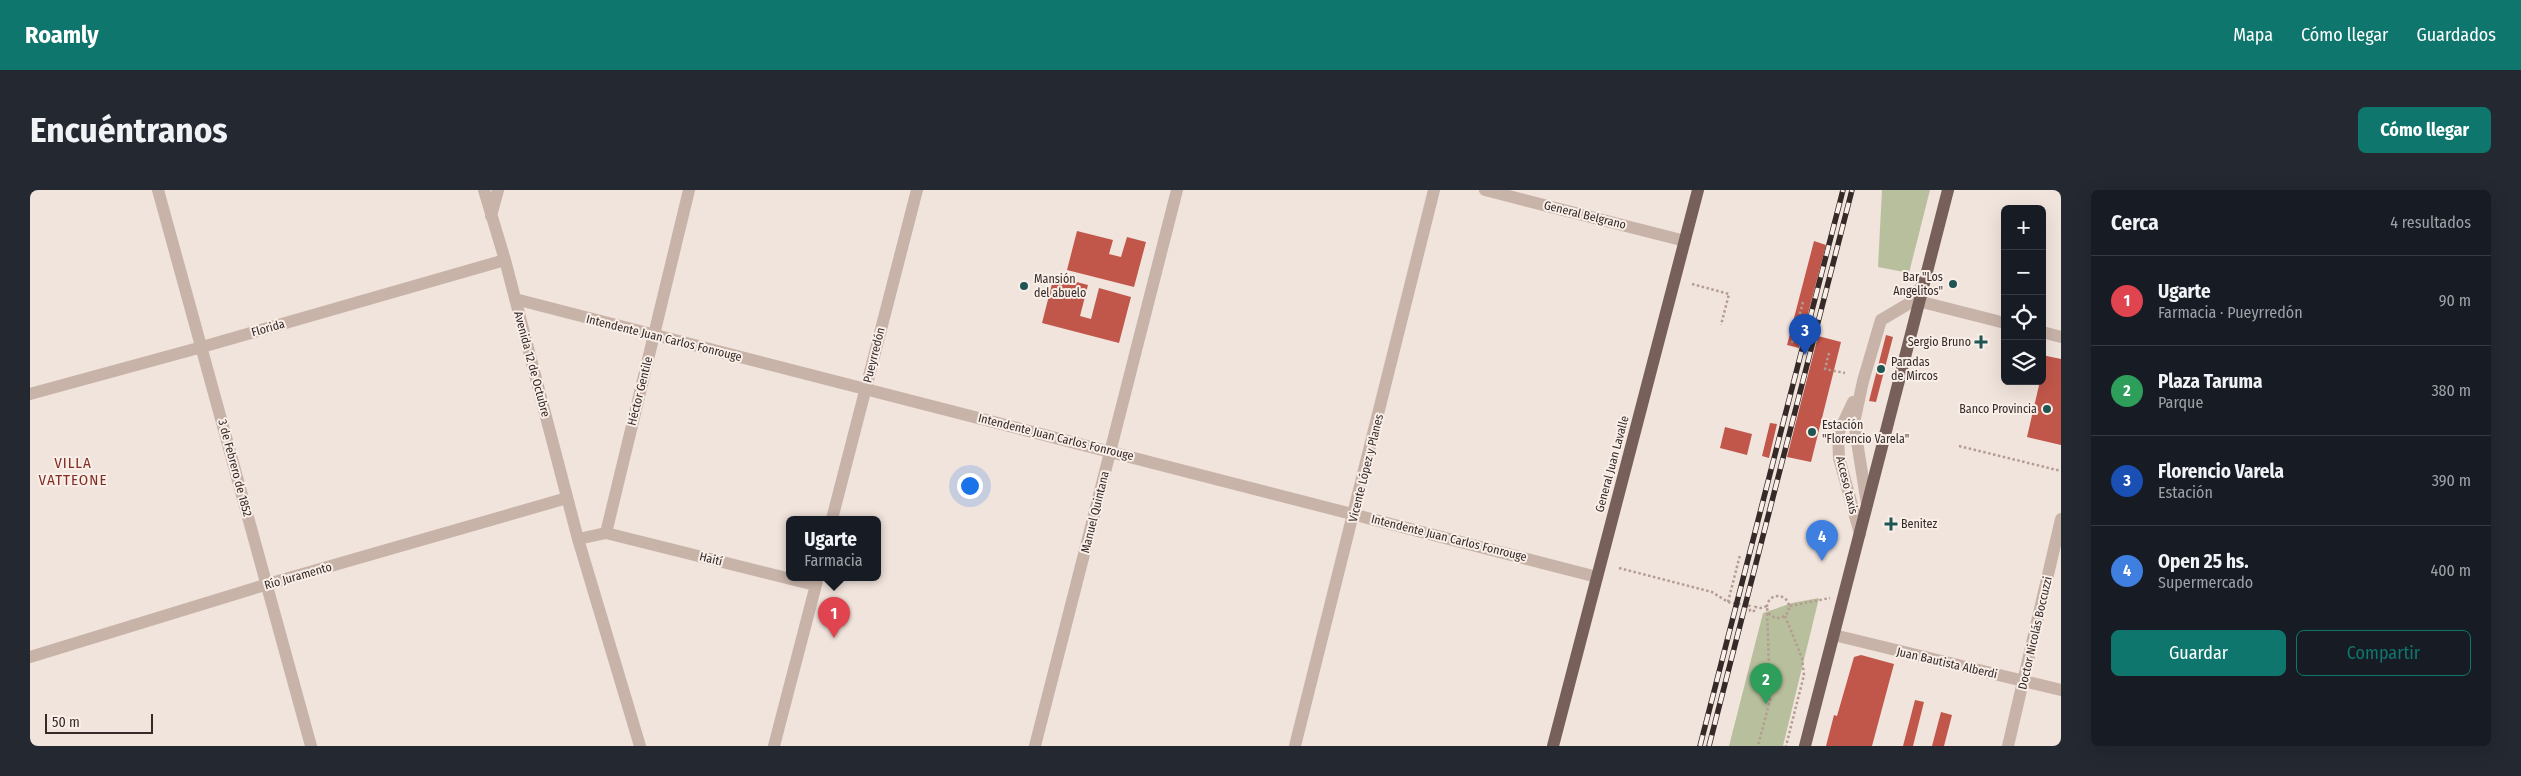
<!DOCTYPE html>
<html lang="es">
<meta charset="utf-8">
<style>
:root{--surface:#171b24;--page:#242831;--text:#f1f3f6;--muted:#9ea1a6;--line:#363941;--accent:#0f766e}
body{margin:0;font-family:"Fira Sans Condensed",sans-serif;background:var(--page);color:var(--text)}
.controls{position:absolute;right:15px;top:15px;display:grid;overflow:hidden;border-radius:8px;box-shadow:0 5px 20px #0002}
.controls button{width:45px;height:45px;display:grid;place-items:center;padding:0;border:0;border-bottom:1px solid var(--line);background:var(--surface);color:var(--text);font:25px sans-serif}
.scale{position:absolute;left:15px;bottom:12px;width:108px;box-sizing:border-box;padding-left:5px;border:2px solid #352a28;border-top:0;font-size:14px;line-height:18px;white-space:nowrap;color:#352a28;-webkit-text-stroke:4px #f9efe8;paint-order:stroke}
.you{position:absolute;left:939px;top:295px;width:18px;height:18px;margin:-12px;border:4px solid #fff;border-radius:50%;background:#1a73e8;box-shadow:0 0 0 8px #1a73e833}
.badge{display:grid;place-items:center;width:32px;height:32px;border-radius:50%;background:var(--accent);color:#fff;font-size:16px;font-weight:700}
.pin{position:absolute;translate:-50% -41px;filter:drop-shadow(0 1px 2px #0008)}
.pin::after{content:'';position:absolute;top:26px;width:18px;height:15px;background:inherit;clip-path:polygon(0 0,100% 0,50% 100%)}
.popup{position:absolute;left:756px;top:326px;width:95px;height:65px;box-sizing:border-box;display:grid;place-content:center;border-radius:8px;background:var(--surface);filter:drop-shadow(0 1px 4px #0005);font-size:16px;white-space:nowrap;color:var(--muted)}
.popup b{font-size:19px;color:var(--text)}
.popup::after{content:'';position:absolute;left:50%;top:100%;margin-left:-10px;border:10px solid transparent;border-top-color:var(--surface)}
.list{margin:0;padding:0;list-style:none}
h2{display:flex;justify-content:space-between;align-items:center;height:65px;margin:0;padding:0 20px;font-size:21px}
h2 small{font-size:16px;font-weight:400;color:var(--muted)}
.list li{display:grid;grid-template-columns:32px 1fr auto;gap:15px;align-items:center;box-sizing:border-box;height:90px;padding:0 20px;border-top:1px solid var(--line)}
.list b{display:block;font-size:19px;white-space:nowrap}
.list p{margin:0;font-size:16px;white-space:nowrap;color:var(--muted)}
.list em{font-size:16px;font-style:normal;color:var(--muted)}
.actions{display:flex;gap:10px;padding:15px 20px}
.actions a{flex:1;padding:11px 0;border:1px solid var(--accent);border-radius:8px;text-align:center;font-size:18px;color:var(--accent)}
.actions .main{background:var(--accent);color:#fff}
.icon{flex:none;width:28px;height:28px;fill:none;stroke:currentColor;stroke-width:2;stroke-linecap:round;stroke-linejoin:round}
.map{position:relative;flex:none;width:2031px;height:556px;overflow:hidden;border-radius:8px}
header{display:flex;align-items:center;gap:30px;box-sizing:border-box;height:70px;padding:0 25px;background:var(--accent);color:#fff}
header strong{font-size:24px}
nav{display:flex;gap:28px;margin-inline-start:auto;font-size:18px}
.intro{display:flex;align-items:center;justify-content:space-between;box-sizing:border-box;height:120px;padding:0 30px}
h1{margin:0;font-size:35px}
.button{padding:12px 22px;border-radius:8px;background:var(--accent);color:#fff;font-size:18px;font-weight:700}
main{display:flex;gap:30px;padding:0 30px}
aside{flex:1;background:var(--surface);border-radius:8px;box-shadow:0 5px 20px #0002}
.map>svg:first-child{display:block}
</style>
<header>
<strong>Roamly</strong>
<nav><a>Mapa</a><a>Cómo llegar</a><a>Guardados</a></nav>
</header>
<div class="intro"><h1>Encuéntranos</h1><a class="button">Cómo llegar</a></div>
<main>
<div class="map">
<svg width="2031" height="556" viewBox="0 0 2031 556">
<rect width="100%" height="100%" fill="#f1e4dc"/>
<!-- green -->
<path fill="#b8bf9c" d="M1852 0H1900L1879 83 1848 77Z
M1789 408 1753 556H1699L1733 423 1762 413Z"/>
<!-- building -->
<path fill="#c1574a" d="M1047 41 1083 50 1079 64 1091 67 1097 47 1116 52 1104 97 1037 80Z
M1784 51 1796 55 1769 158 1757 155Z
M1024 86 1058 95 1050 126 1061 129 1069 98 1101 107 1089 153 1012 133Z
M1856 145 1863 147 1846 212 1839 211Z
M1788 146 1811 152 1781 272 1757 267Z
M2012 165 2031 169V255L1997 247 2010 191H2012Z
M1740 233 1747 234 1739 268 1732 266Z
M1695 237 1722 244 1717 265 1690 258Z
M1831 465 1864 474 1842 556H1796L1804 525 1807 526 1824 467Z
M1885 510 1894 512 1883 556H1873Z
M1911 522 1922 525 1914 556H1902Z"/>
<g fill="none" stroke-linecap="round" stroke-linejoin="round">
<!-- path -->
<path stroke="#b49c92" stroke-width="2.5" stroke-dasharray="2.5 2.5" stroke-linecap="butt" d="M1662 94 1699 104 1691 135
M1762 153 1773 112
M1799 163 1795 179 1815 183
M1929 256 2031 281
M1589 378 1682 402 1698 412 1720 416V421H1724L1725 417 1731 418 1737 416 1740 510 1728 556
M1737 417a11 11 0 1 1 22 0a11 11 0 1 1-22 0Z
M1698 412 1710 365
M1760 416 1800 408
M1755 426 1772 468 1774 485 1756 556"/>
<!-- minor -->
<path stroke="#c8b3a8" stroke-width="12" d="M128 0 281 556
M454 0 475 70 548 349 610 556
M1455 0 1655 51
M461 26 468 0
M485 109 1567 387
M1888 111 1975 133
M2012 142 2031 147
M0 204 172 157 475 70
M1823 212 1808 244 1809 268 1830 344
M1837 314 1824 233 1833 191 1851 130 1878 114 1892 96
M802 329 887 0
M576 343 659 0
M548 349 576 343 785 395
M1804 445 2031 500
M0 467 238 394 537 308
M744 556 788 387
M1005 556 1147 0
M1265 556 1404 0
M1978 556 2031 329"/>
<!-- major -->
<path stroke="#77605a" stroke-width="12" d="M1523 556 1668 0
M1775 556 1918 0"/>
<defs>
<path id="rail" d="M1670 556 1813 0
M1679 556 1822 0"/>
</defs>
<!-- rail casing -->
<use href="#rail" stroke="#352a28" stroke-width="5.5"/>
<!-- rail -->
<use href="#rail" stroke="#f9efe8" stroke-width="4" stroke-dasharray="11" stroke-linecap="butt"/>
</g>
<!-- markers -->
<g fill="#1f5552" stroke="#f9efe8" stroke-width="2">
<circle cx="1923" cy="94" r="5"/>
<circle cx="994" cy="96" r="5"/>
<path d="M1948.5 144.5h5v5h5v5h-5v5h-5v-5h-5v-5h5z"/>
<circle cx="1851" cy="179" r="5"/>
<circle cx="2017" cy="219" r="5"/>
<circle cx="1782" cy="242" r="5"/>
<path d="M1858.5 326.5h5v5h5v5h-5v5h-5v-5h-5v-5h5z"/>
</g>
<g text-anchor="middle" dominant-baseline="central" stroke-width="4" stroke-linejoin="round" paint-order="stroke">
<!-- street labels -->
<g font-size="12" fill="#352a28" stroke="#f9efe8">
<text transform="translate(1555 25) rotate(14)">General Belgrano</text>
<text transform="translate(238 138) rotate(-16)">Florida</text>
<text transform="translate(634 148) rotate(14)">Intendente Juan Carlos Fonrouge</text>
<text transform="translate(844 165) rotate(-76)">Pueyrredón</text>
<text transform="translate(502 174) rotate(75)">Avenida 12 de Octubre</text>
<text transform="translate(610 201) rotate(-76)">Héctor Gentile</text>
<text transform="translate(1026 247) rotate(14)">Intendente Juan Carlos Fonrouge</text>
<text transform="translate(1582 274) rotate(-75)">General Juan Lavalle</text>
<text transform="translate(205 278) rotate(75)">3 de Febrero de 1852</text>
<text transform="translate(1336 278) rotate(-76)">Vicente López y Planes</text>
<text transform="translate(1817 295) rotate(76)">Acceso taxis</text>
<text transform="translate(1065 322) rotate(-76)">Manuel Quintana</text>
<text transform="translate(1419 348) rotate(14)">Intendente Juan Carlos Fonrouge</text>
<text transform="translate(681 369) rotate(14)">Haití</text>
<text transform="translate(268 386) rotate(-16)">Río Juramento</text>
<text transform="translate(2005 443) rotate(-77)">Doctor Nicolás Boccuzzi</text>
<text transform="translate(1917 473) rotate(13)">Juan Bautista Alberdi</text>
</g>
<!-- poi labels -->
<g font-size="12" fill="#352a28" stroke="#f9efe8" text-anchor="start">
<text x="1913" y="87" text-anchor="end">Bar "Los<tspan x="1913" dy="14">Angelitos"</tspan></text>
<text x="1004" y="89">Mansión<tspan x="1004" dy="14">del abuelo</tspan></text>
<text x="1941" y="152" text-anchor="end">Sergio Bruno</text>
<text x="1861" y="172">Paradas<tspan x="1861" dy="14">de Mircos</tspan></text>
<text x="2007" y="219" text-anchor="end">Banco Provincia</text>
<text x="1792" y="235">Estación<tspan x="1792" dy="14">"Florencio Varela"</tspan></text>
<text x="1871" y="334">Benitez</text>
</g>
<!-- quarter labels -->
<g font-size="15" letter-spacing="1" fill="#812e25" stroke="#f9efe8">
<text x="43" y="273">VILLA<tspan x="43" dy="17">VATTEONE</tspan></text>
</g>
</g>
</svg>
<div class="controls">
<button>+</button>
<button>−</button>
<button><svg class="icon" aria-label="locate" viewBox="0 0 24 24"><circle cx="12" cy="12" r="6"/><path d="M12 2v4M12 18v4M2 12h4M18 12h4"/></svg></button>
<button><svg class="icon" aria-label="layers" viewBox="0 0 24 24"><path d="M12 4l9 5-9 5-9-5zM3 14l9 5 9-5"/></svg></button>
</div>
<div class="scale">50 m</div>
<div class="you"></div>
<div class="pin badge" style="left:804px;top:448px;background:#e0444e">1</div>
<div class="popup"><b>Ugarte</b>Farmacia</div>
<div class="pin badge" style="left:1736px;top:514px;background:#2e9e5b">2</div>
<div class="pin badge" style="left:1775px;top:165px;background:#1a4fb4">3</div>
<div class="pin badge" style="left:1792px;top:371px;background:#3f7fe0">4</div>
</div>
<aside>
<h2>Cerca<small>4 resultados</small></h2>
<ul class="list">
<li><span class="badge" style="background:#e0444e">1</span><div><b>Ugarte</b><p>Farmacia · Pueyrredón</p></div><em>90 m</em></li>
<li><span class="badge" style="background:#2e9e5b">2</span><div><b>Plaza Taruma</b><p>Parque</p></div><em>380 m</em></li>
<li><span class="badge" style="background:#1a4fb4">3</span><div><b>Florencio Varela</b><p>Estación</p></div><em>390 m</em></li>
<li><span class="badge" style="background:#3f7fe0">4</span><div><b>Open 25 hs.</b><p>Supermercado</p></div><em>400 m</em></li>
</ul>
<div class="actions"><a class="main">Guardar</a><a>Compartir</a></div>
</aside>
</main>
